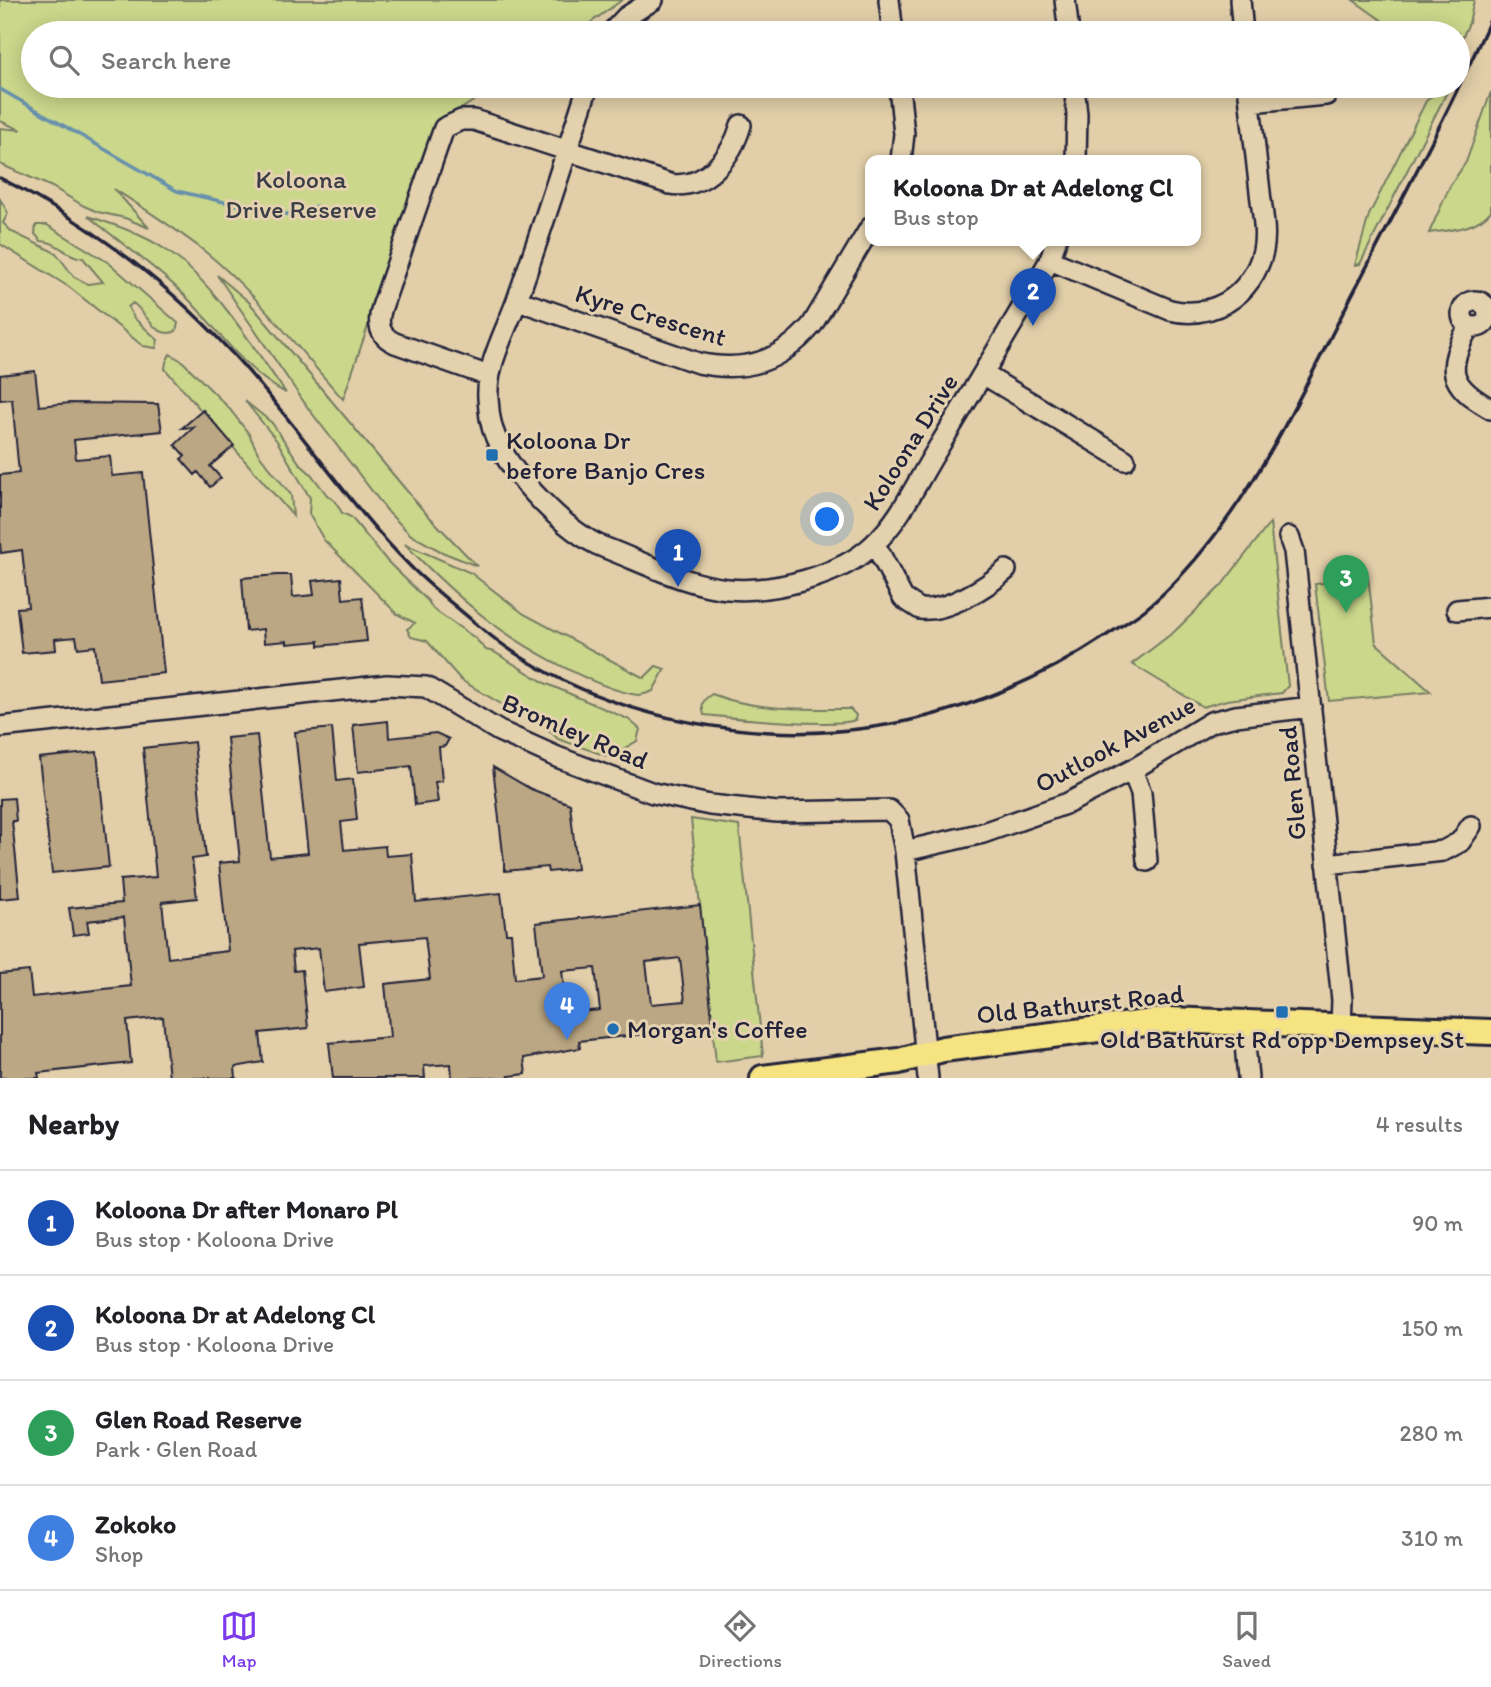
<!DOCTYPE html>
<meta charset="utf-8">
<style>
:root{--surface:#fff;--page:#f2f2f2;--text:#202124;--muted:#757577;--line:#e0e0e0;--accent:#7c3aed}
body{margin:0;font-family:Itim,sans-serif;background:var(--page);color:var(--text)}
.you{position:absolute;left:828px;top:520px;width:24px;height:24px;margin:-18px;border:5px solid #fff;border-radius:50%;background:#1a73e8;box-shadow:0 0 0 10px #1a73e833}
.badge{display:grid;place-items:center;width:46px;height:46px;border-radius:50%;background:var(--accent);color:#fff;font-size:23px;font-weight:700}
.pin{position:absolute;translate:-50% -58px;filter:drop-shadow(0 2px 4px #0008)}
.pin::after{content:'';position:absolute;top:37px;width:24px;height:21px;background:inherit;clip-path:polygon(0 0,100% 0,50% 100%)}
.popup{position:absolute;left:865px;top:155px;width:336px;height:91px;box-sizing:border-box;display:grid;place-content:center;border-radius:14px;background:var(--surface);filter:drop-shadow(0 2px 5px #0005);font-size:23px;white-space:nowrap;color:var(--muted)}
.popup b{font-size:26px;color:var(--text)}
.popup::after{content:'';position:absolute;left:50%;top:100%;margin-left:-14px;border:14px solid transparent;border-top-color:var(--surface)}
.list{margin:0;padding:0;list-style:none}
h2{display:flex;justify-content:space-between;align-items:center;height:91px;margin:0;padding:0 28px;font-size:30px}
h2 small{font-size:23px;font-weight:400;color:var(--muted)}
.list li{display:grid;grid-template-columns:46px 1fr auto;gap:21px;align-items:center;box-sizing:border-box;height:105px;padding:0 28px;border-top:2px solid var(--line)}
.list b{display:block;font-size:26px;white-space:nowrap}
.list p{margin:0;font-size:23px;white-space:nowrap;color:var(--muted)}
.list em{font-size:23px;font-style:normal;color:var(--muted)}
.icon{flex:none;width:38px;height:38px;fill:none;stroke:currentColor;stroke-width:2;stroke-linecap:round;stroke-linejoin:round}
.map{position:relative;flex:none;width:1491px;height:1078px;overflow:hidden}
.search{position:absolute;background:var(--surface);box-shadow:0 4px 18px #0003;left:21px;right:21px;top:21px;height:77px;display:flex;align-items:center;gap:18px;box-sizing:border-box;padding:0 24px;border-radius:38px;color:var(--muted);font-size:26px}
.sheet{height:511px;background:var(--surface)}
nav{display:flex;justify-content:space-around;align-items:center;box-sizing:border-box;height:98px;border-top:2px solid var(--line);background:var(--surface);font-size:19px;color:var(--muted)}
nav a{display:grid;justify-items:center;gap:4px}
nav .on{color:var(--accent)}
.map>svg:first-child{display:block}
</style>
<div class="map">
<svg width="1491" height="1078" viewBox="0 0 1491 1078">
<rect width="100%" height="100%" fill="#e2cfa9"/>
<filter id="ink" filterUnits="userSpaceOnUse"><feTurbulence type="fractalNoise" baseFrequency=".0143" numOctaves="2"/><feDisplacementMap in="SourceGraphic" scale="14" xChannelSelector="R" yChannelSelector="G"/><feConvolveMatrix kernelMatrix="1 2 1 2 8 2 1 2 1" color-interpolation-filters="sRGB"/></filter>
<g filter="url(#ink)">
<!-- green -->
<path fill="#cbd78b" stroke="#767c63" stroke-width="2" d="M0 0H622L576 33H33V86H496L437 125 343 399C298 349 256 292 203 250 175 228 145 209 114 189L149 228 125 218 98 212 84 206 52 187 0 164V128L21 130 0 121Z
M1353 0H1474L1469 23 1458 47V33H1400Z
M1443 86H1450L1360 264 1355 265 1369 215 1426 101Z
M1491 92V211C1476 229 1451 230 1429 233L1450 186 1466 162Z
M0 199 8 213 3 223 12 232 56 253 74 277 88 284 103 282 83 258C66 257 58 241 41 241L35 234 36 225H47L109 263 178 323 176 331C156 341 147 313 133 303L128 307 134 318 158 340 156 348 143 346 69 287 0 244Z
M88 216C115 225 143 234 166 250 215 283 252 346 286 393 241 370 214 322 177 288 149 262 117 240 88 216Z
M217 275 249 302 422 509 477 566 442 552 411 535 389 513 308 408Z
M170 354 182 361 228 407 249 434 258 453 291 495 293 516 165 369 166 362Z
M245 401 272 423 300 464 311 474 327 495 336 502 342 513 351 517 387 561 428 601 433 609 475 638 486 650 494 652 545 683 628 719 640 729 637 741 609 757 558 739 524 707 503 705 461 680 427 641 411 637 407 629 415 623 397 614 324 540 309 514 310 498 277 441Z
M1270 523 1288 686 1282 693 1227 700 1203 707 1132 664 1175 631 1221 586Z
M405 544 471 573 524 614 644 678 656 666 665 669 653 691C648 693 643 695 638 695 595 689 518 644 484 617 456 595 430 570 405 544Z
M1368 576 1376 643 1431 692 1329 701 1315 584Z
M712 694C754 711 805 709 850 709L856 715 855 720C845 724 833 722 822 723 782 723 744 719 704 715 701 704 702 700 712 694Z
M691 819 739 826 763 1056 716 1062Z"/>
<g fill="none" stroke-linecap="round" stroke-linejoin="round">
<!-- stream -->
<path stroke="#6790ac" stroke-width="3.5" d="M0 89 177 191 276 214H299L316 206"/>
</g>
<!-- building -->
<path fill="#bba783" stroke="#22223b" stroke-width="2" fill-rule="evenodd" d="M35 371 39 406 70 403 158 404 162 431 74 440 76 459 110 456 112 476 143 473 164 673 99 680 95 646 78 648 76 637 55 639 56 650 22 653 17 608 28 607 22 550 1 553 0 543V475L19 473 12 399 0 400V375Z
M203 410 234 446 210 466 221 478 210 487 198 472 195 475 181 459 185 456 175 445 194 427 182 428Z
M277 575H291L293 597 314 595 312 581 341 578 343 599 362 597 367 641 319 646V641L287 644V641L264 643 263 629 246 631 242 578Z
M388 721 389 738 436 733 449 739 445 746 439 747 442 781 435 782 438 802 415 805 411 766 358 772 353 725Z
M332 728 337 781 353 779 357 820 341 822 344 850 385 846 386 856 412 854 416 902 501 893 506 933H511L515 979 542 976 536 923 700 905 713 1027 579 1041 580 1048 524 1058 526 1074 509 1076 510 1078H452L451 1064 424 1066 425 1078H333L329 1043 390 1037 385 984 430 979 425 937 359 943 364 987 324 992 319 948 292 951 294 971 302 970 308 1028 260 1033 263 1062 235 1067 236 1078H169L163 1017 127 1021 131 1063 38 1073 39 1078H0V974L29 971 32 997 131 986 124 917 87 921 89 933 73 935 69 908 122 903 120 880 156 877 143 748 194 742 206 857 192 859 197 898 162 902 168 958 228 951 219 863 240 861 227 738 257 735 270 857 308 853 295 732ZM680 958 685 1001 651 1004 646 962ZM595 968 600 1010 567 1013 562 971Z
M97 752 109 867 52 873 39 758Z
M493 767 531 789 570 804 577 869 548 872 547 867 505 871Z
M14 798 16 821H12L20 897 0 899V799Z"/>
<g fill="none" stroke-linecap="round" stroke-linejoin="round">
<defs>
<path id="minor" d="M889 0 893 33
M1065 0 1069 33
M1240 0 1243 33
M611 33 626 17 653 0
M588 86C565 157 542 229 517 300 506 331 486 365 488 398 489 412 490 425 496 438 511 475 566 532 603 547 643 562 685 585 728 589 773 593 841 576 874 544 900 520 916 484 935 453 974 389 1012 325 1050 260L1056 240
M899 86 904 134 901 160
M1074 86 1077 114 1076 160
M1250 102 1326 95
M1050 260 1170 310C1190 315 1209 312 1227 302 1245 291 1258 272 1263 251 1267 232 1262 211 1260 192 1256 157 1252 121 1248 86
M517 300 698 363C746 373 780 362 812 325L870 228
M1462 314a13 13 0 1 1 26 0a13 13 0 1 1-26 0Z
M1469 326C1447 368 1446 384 1491 409
M983 374 1125 460
M489 376 395 343C378 335 377 323 382 307L444 128 461 120H474L670 184C706 190 732 156 741 125
M1289 537 1294 551 1299 598 1342 1000 1341 1026
M875 544 903 598 920 609C947 612 987 587 1006 570
M1457 610 1491 607
M0 727 387 685 426 687 499 731 557 757 653 793 710 805 777 812 889 810 899 820 905 851 928 1078
M1132 770 1141 793 1147 861
M905 851 983 833 1068 803 1132 770 1211 722 1236 716 1311 707
M1327 864 1443 851 1460 842 1471 826
M1243 1021 1248 1078"/>
<path id="major" d="M763 1078 899 1061 943 1049 1169 1020 1491 1032"/>
</defs>
<!-- minor casing -->
<use href="#minor" stroke="#22223b" stroke-width="24"/>
<!-- major casing -->
<use href="#major" stroke="#22223b" stroke-width="30"/>
<!-- minor -->
<use href="#minor" stroke="#e4d2af" stroke-width="19"/>
<!-- major -->
<use href="#major" stroke="#f6e381" stroke-width="24"/>
<!-- rail -->
<path stroke="#22223b" stroke-width="3.5" d="M0 178C87 222 165 280 231 352 295 420 345 501 411 567 431 587 453 604 474 622 556 693 664 726 770 732 890 738 1004 703 1104 637 1118 627 1134 619 1147 608 1175 585 1202 553 1224 523 1275 454 1311 374 1351 297 1399 205 1448 113 1491 18"/>
</g>
</g>
<!-- markers -->
<g fill="#1f6fb2" stroke="#e4d2af" stroke-width="2.5">
<rect x="485" y="448" width="14" height="14" rx="3.5"/>
<rect x="1275" y="1005" width="14" height="14" rx="3.5"/>
<circle cx="613" cy="1029" r="7"/>
</g>
<g text-anchor="middle" dominant-baseline="central" stroke-width="6" stroke-linejoin="round" paint-order="stroke">
<!-- park labels -->
<g font-size="26" fill="#3b3d47" stroke="#e4d2af">
<text x="301" y="179">Koloona<tspan x="301" dy="30">Drive Reserve</tspan></text>
</g>
<!-- street labels -->
<g font-size="26" fill="#22223b" stroke="#e4d2af">
<text transform="translate(651 315) rotate(17)">Kyre Crescent</text>
<text transform="translate(910 442) rotate(-58)">Koloona Drive</text>
<text transform="translate(575 731) rotate(23)">Bromley Road</text>
<text transform="translate(1115 744) rotate(-28)">Outlook Avenue</text>
<text transform="translate(1292 783) rotate(-95)">Glen Road</text>
<text transform="translate(1080 1004) rotate(-6)">Old Bathurst Road</text>
</g>
<!-- poi labels -->
<g font-size="26" fill="#22223b" stroke="#e4d2af" text-anchor="start">
<text x="506" y="440">Koloona Dr<tspan x="506" dy="30">before Banjo Cres</tspan></text>
<text x="627" y="1029">Morgan's Coffee</text>
<text x="1282" y="1039" text-anchor="middle">Old Bathurst Rd opp Dempsey St</text>
</g>
</g>
</svg>
<div class="you"></div>
<div class="pin badge" style="left:678px;top:587px;background:#1a4fb4">1</div>
<div class="pin badge" style="left:1033px;top:326px;background:#1a4fb4">2</div>
<div class="popup"><b>Koloona Dr at Adelong Cl</b>Bus stop</div>
<div class="pin badge" style="left:1346px;top:613px;background:#2e9e5b">3</div>
<div class="pin badge" style="left:567px;top:1040px;background:#3f7fe0">4</div>
<div class="search"><svg class="icon" aria-label="search" viewBox="0 0 24 24"><circle cx="10" cy="10" r="6"/><path d="M15 15l6 6"/></svg>Search here</div>
</div>
<section class="sheet">
<h2>Nearby<small>4 results</small></h2>
<ul class="list">
<li><span class="badge" style="background:#1a4fb4">1</span><div><b>Koloona Dr after Monaro Pl</b><p>Bus stop · Koloona Drive</p></div><em>90 m</em></li>
<li><span class="badge" style="background:#1a4fb4">2</span><div><b>Koloona Dr at Adelong Cl</b><p>Bus stop · Koloona Drive</p></div><em>150 m</em></li>
<li><span class="badge" style="background:#2e9e5b">3</span><div><b>Glen Road Reserve</b><p>Park · Glen Road</p></div><em>280 m</em></li>
<li><span class="badge" style="background:#3f7fe0">4</span><div><b>Zokoko</b><p>Shop</p></div><em>310 m</em></li>
</ul>
</section>
<nav>
<a class="on"><svg class="icon" aria-label="map" viewBox="0 0 24 24"><path d="M3 6l6-2 6 2 6-2v14l-6 2-6-2-6 2zM9 4v14M15 6v14"/></svg>Map</a>
<a><svg class="icon" aria-label="directions" viewBox="0 0 24 24"><path d="M12 3l9 9-9 9-9-9zM9 14v-3h6M13 9l2 2-2 2"/></svg>Directions</a>
<a><svg class="icon" aria-label="saved" viewBox="0 0 24 24"><path d="M7 4h10v16l-5-4-5 4z"/></svg>Saved</a>
</nav>
